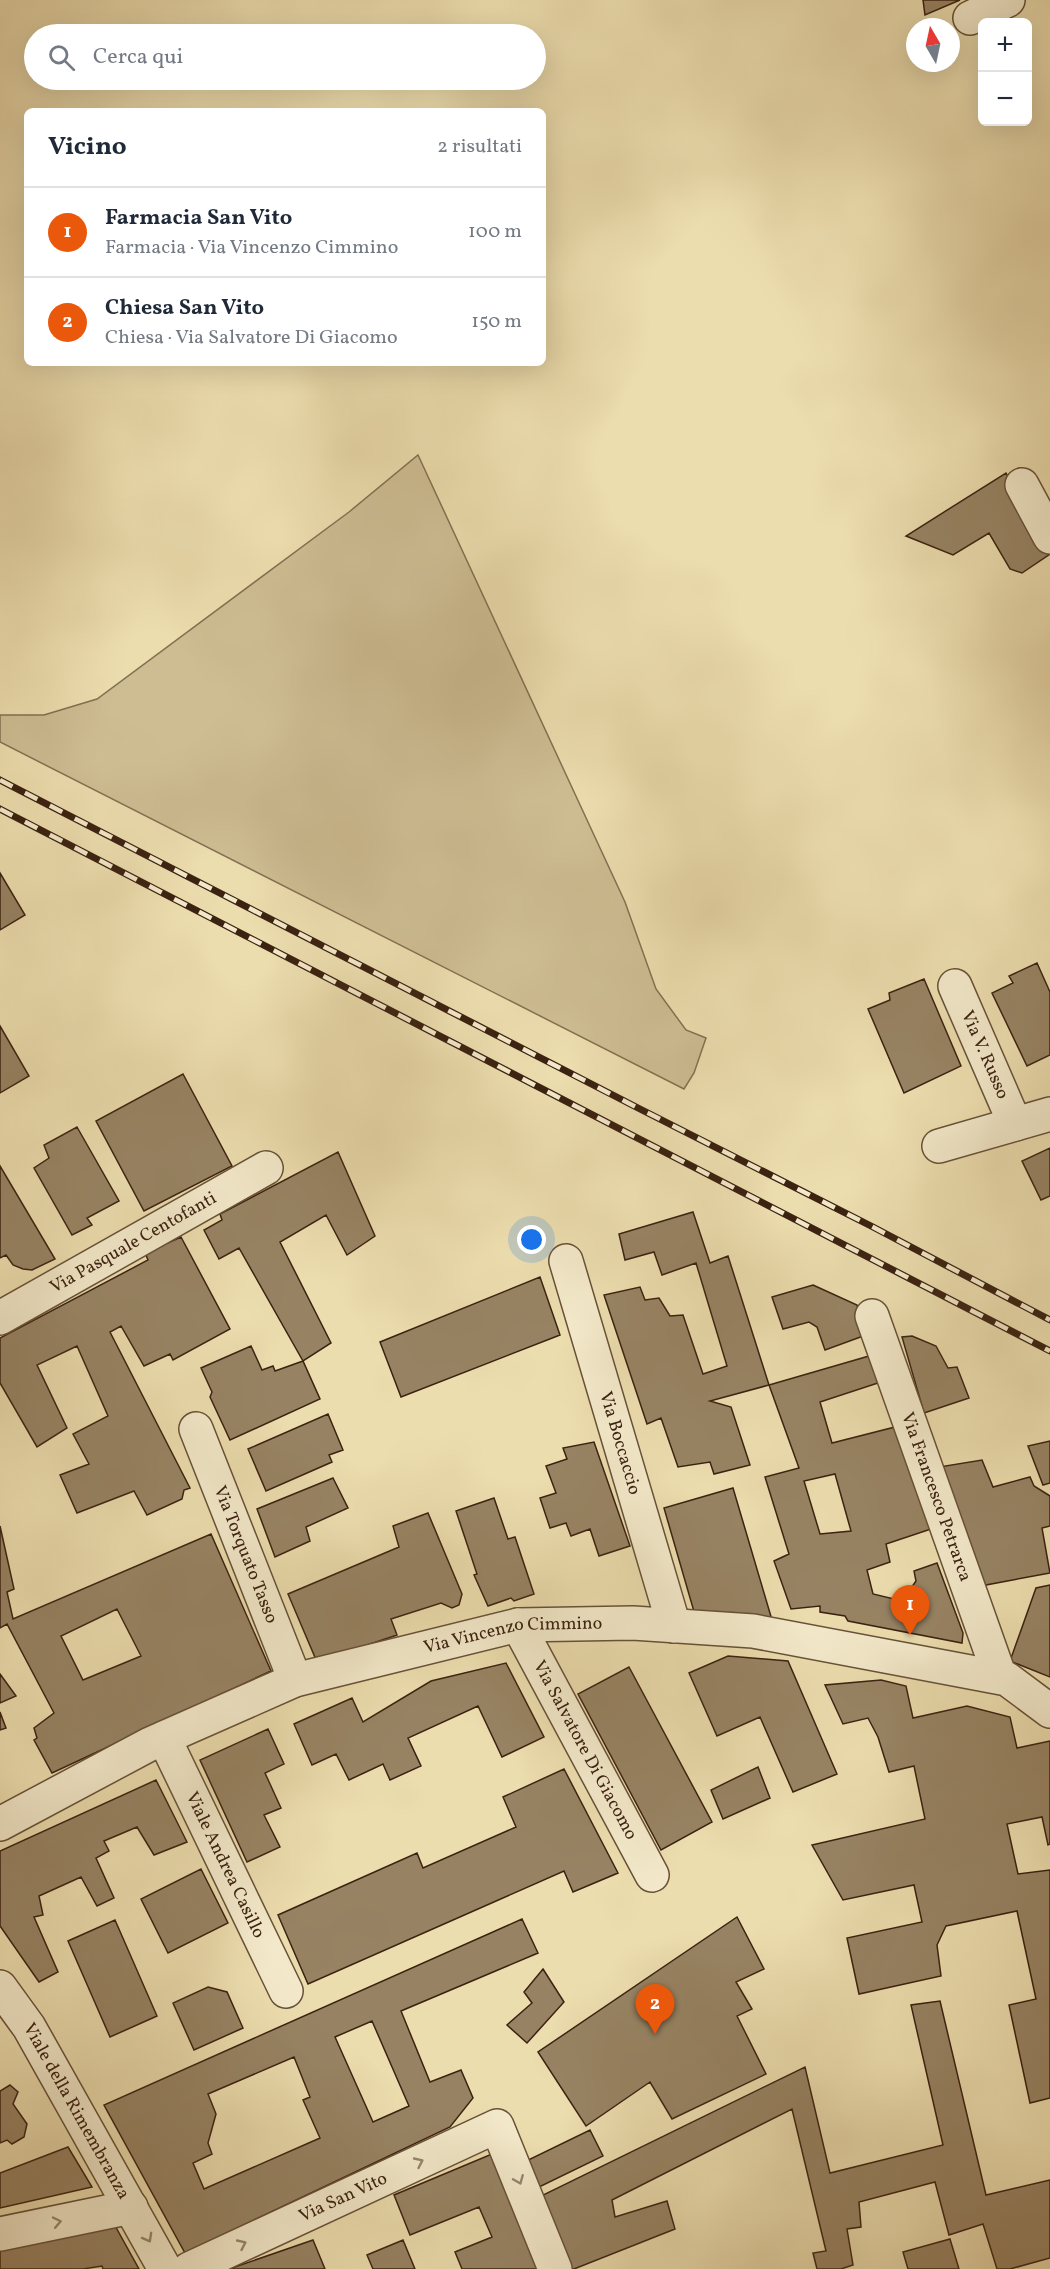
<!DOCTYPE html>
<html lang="it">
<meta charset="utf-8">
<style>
:root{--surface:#fff;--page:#f2f2f3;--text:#1f2937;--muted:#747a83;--line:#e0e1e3;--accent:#ea580c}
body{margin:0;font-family:Vollkorn,serif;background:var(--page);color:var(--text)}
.controls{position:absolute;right:18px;top:18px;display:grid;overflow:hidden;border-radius:9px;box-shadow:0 6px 24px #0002}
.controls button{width:54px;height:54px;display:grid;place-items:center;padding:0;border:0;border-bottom:2px solid var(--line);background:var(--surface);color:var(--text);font:30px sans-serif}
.compass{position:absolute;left:906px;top:18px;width:54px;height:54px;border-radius:50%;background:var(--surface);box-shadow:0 6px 24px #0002;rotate:351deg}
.you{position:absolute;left:532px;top:1240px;width:21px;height:21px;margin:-15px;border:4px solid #fff;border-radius:50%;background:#1a73e8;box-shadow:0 0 0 9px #1a73e833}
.badge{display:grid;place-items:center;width:39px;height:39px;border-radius:50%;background:var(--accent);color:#fff;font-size:20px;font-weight:700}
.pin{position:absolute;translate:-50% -50px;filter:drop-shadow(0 2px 3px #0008)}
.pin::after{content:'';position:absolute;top:32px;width:21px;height:18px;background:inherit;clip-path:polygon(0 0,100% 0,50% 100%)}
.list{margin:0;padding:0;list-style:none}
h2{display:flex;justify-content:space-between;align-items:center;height:78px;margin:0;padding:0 24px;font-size:26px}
h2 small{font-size:20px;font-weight:400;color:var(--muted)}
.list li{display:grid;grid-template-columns:39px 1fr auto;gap:18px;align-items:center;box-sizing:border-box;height:90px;padding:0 24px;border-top:2px solid var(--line)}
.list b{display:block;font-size:22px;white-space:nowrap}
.list p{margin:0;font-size:20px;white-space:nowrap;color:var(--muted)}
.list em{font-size:20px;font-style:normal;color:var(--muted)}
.icon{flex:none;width:33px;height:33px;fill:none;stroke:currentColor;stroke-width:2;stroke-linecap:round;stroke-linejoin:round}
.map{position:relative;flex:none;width:1050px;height:2269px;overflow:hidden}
.search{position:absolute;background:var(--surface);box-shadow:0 6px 24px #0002;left:24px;top:24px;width:522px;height:66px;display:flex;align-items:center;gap:15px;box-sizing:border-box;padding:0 21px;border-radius:33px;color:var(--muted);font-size:22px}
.panel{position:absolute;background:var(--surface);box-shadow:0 6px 24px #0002;left:24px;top:108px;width:522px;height:258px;border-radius:9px}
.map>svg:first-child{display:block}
</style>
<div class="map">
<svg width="1050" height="2269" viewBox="0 0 1050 2269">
<rect width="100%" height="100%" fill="#ecddae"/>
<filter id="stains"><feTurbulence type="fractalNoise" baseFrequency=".00333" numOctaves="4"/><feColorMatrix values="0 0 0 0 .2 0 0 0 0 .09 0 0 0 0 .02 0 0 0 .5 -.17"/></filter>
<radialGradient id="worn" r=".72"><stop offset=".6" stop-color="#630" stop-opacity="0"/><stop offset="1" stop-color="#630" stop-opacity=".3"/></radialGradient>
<!-- green -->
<path fill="#cebd93" stroke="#847052" stroke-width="1.5" d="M418 455 625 902 656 989 686 1030 706 1038 694 1073 684 1089 0 742V715H44L97 699 349 512Z"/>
<!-- building -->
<path fill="#978363" stroke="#3b2211" stroke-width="1.5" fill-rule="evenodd" d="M923 0H960L925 15Z
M1006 473 1050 554 1022 573 1010 569 989 533 953 555 906 536Z
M0 873 25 915 0 930Z
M1037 963 1050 992V1055L1027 1066 992 993 1013 983 1009 976Z
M924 979 961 1066 904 1093 868 1009 890 1000 889 993Z
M0 1026 29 1076 0 1093Z
M183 1074 232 1166 144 1211 96 1121Z
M77 1127 119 1201 87 1218 92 1225 72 1235 34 1168 49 1158 44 1145Z
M1050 1148V1196L1041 1200 1022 1161Z
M338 1152 375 1236 347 1255 326 1215 280 1242 331 1343 303 1361 239 1248 219 1259 204 1230 222 1220 220 1214Z
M0 1166 55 1259 32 1270 23 1269 13 1265 6 1255 0 1258Z
M693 1212 710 1263 728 1256 769 1385 710 1401 731 1407 750 1465 714 1474 710 1462 678 1467 661 1418 647 1424 604 1295 640 1287 645 1300 659 1298 670 1316 683 1315 703 1374 727 1366 696 1263 662 1275 654 1252 625 1260 619 1234Z
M181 1237 230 1329 173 1360 170 1354 144 1366 121 1326 110 1332 190 1488 184 1490 182 1499 147 1515 134 1491 77 1513 60 1475 89 1464 73 1434 108 1416 77 1346 37 1365 67 1428 37 1447 0 1383V1338L148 1260 145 1253Z
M540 1277 560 1335 401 1397 380 1342Z
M813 1285 857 1305 866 1335 825 1350 817 1327 809 1322 783 1329 772 1297Z
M912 1336 936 1346 948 1368 957 1367 969 1398 924 1413 902 1337Z
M251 1346 262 1370 273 1366 275 1371 303 1361 320 1399 230 1440 210 1397 212 1392 201 1368Z
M876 1354 887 1380 820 1402 832 1443 899 1426 931 1529 886 1544 890 1562 867 1570 873 1594 902 1601 916 1581 914 1571 937 1563 963 1633 962 1643 848 1621 845 1616 820 1612V1606L791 1609 774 1561 789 1554 765 1477 799 1468 769 1385ZM835 1474 851 1531 820 1534 804 1481Z
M328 1414 343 1450 329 1455 332 1462 266 1491 248 1449Z
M1050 1441V1483L1043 1485 1028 1446Z
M594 1442 630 1546 599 1556 590 1529 571 1536 566 1523 550 1528 540 1498 556 1493 546 1466 567 1459 563 1448Z
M982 1460 993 1487 1030 1477 1034 1486 1050 1496V1526L1042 1528 1050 1573 975 1587 964 1525 956 1526 939 1467Z
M333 1478 348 1508 306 1527 310 1541 275 1557 257 1509Z
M733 1488 772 1620 695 1615 664 1508Z
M494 1498 508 1539 515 1537 534 1594 514 1601 511 1598 488 1606 474 1575 477 1574 456 1511Z
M428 1513 462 1594 459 1605 452 1608 441 1603 391 1619 397 1635 317 1662 288 1594 399 1547 393 1526Z
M0 1526 14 1589 7 1592 13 1619 211 1534 271 1671 52 1773 34 1740 37 1738 34 1728 54 1713 7 1624 0 1628ZM117 1609 141 1656 83 1680 61 1636Z
M1050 1585V1677L1010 1661 1036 1588Z
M728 1656 788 1661 837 1774 793 1792 760 1717 717 1736 689 1673Z
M506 1663 544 1737 502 1757 478 1706 408 1738 421 1766 390 1780 383 1764 349 1780 336 1754 312 1765 294 1724 352 1698 363 1722 431 1681Z
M629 1667 712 1822 661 1850 578 1694Z
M0 1674 16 1696 0 1703Z
M881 1680 906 1686 913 1718 967 1706 1010 1717 1017 1748 1050 1741V1844L1048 1845 1042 1817 1007 1824 1018 1874 1050 1870V2098L1030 2103 1009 2005 1036 1999 1017 1911 946 1926 937 1945 941 1976 859 1994 847 1938 922 1922 914 1885 843 1900 812 1845 925 1819 914 1766 889 1772 878 1737 868 1718 843 1724 825 1685Z
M0 1712 6 1728 0 1730Z
M268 1729 284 1764 265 1773 281 1808 264 1815 280 1847 247 1862 200 1760Z
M758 1767 770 1798 723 1819 711 1790Z
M564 1769 618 1873 573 1892 564 1871 308 1984 278 1915 417 1853 423 1868 516 1827 503 1797Z
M156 1780 187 1842 154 1855 137 1827 104 1841 109 1851 96 1858 114 1898 97 1906 81 1877 39 1896 43 1915 34 1917 58 1972 39 1982 0 1926V1851Z
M201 1869 228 1923 168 1953 141 1899Z
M737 1917 764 1969 736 1982 752 2009 737 2016 766 2074 672 2119 650 2082 586 2126 538 2052Z
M522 1919 538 1953 401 2011 430 2082 461 2070 473 2098 450 2127 185 2253 104 2105ZM372 2021 409 2106 373 2122 335 2037ZM294 2057 310 2097 303 2100 320 2138 204 2189 193 2163 212 2154 208 2143 216 2114 208 2094Z
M115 1920 157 2016 110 2037 68 1941Z
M543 1969 564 2002 527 2043 507 2025 532 2003 524 1992Z
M208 1987 227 1992 243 2028 194 2050 173 2003Z
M940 2001 986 2195 1050 2180V2258L1010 2269H997L983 2224 949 2235 935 2182 859 2202 861 2227 847 2229 853 2265 841 2269H817L813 2253 826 2251 792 2109 612 2200 615 2217 667 2201 675 2229 574 2269H569L539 2197 805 2067 830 2173 943 2145 911 2005Z
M10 2085 18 2092 13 2104 27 2124 24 2137 12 2144 7 2140 0 2143V2091Z
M590 2130 603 2156 535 2189 522 2163Z
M68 2147 92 2187 0 2208V2173Z
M492 2154 540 2269H462L455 2252 492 2237 479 2207 410 2235 394 2195Z
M113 2222 139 2269H103L102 2266 83 2269H0V2245Z
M950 2239 959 2269H908L903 2252Z
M313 2240 325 2269H229Z
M403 2240 415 2269H373L367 2255Z"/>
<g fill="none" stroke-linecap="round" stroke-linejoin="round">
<defs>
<g id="minor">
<path d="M970 18 1008 0"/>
<path d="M1022 485 1050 537"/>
<path id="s1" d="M955 986 1015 1124"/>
<path d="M939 1146 1050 1114"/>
<path id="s2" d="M566 1261 674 1626"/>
<path id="s3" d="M872 1316 1000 1677"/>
<path id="s4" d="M0 1318 266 1168"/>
<path id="s5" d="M196 1429 295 1680"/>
<path id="s6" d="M518 1625 652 1875"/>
<path id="s7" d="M164 1738 286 1991"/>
<path id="s8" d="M0 1824 150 1744 295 1680 518 1625 633 1623 753 1631 1007 1679 1050 1711"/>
<path id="s9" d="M0 1987 29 2027 165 2269"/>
<path d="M0 2234 131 2207"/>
<path id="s10" d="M189 2269 497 2126 555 2269"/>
</g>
</defs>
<!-- minor casing -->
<use href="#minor" stroke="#675138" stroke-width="36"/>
<!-- minor -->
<use href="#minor" stroke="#f3e9ca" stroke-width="33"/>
<defs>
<path id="rail" d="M0 780 640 1109 873 1227 1050 1320
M0 809 1050 1351"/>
</defs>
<!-- rail casing -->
<use href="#rail" stroke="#3b2211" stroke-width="7"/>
<!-- rail -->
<use href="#rail" stroke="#f3e9ca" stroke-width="4.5" stroke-dasharray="14" stroke-linecap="butt"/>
</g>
<!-- one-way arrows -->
<defs><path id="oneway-chevron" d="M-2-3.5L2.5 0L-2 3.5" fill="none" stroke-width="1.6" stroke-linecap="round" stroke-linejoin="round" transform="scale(1.5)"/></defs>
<g stroke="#97866e">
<use href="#oneway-chevron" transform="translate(419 2162) rotate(-25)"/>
<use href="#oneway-chevron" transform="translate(519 2180) rotate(68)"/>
<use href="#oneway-chevron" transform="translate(57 2222) rotate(-12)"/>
<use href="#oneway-chevron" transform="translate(148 2238) rotate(61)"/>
<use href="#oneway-chevron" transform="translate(242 2244) rotate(-25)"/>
</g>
<g text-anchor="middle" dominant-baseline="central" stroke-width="5" stroke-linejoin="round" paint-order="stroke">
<!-- street labels -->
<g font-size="18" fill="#3b2211" stroke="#f3e9ca">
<text stroke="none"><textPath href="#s1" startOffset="75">Via V. Russo</textPath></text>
<text stroke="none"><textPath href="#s4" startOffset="153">Via Pasquale Centofanti</textPath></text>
<text stroke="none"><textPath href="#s2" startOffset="190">Via Boccaccio</textPath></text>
<text stroke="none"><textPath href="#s3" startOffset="192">Via Francesco Petrarca</textPath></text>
<text stroke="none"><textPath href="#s5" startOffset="135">Via Torquato Tasso</textPath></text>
<text stroke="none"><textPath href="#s8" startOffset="552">Via Vincenzo Cimmino</textPath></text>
<text stroke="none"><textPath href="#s6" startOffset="142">Via Salvatore Di Giacomo</textPath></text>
<text stroke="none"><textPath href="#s7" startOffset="141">Viale Andrea Casillo</textPath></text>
<text stroke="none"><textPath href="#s9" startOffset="146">Viale della Rimembranza</textPath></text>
<text stroke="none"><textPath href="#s10" startOffset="170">Via San Vito</textPath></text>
</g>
</g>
<rect width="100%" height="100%" filter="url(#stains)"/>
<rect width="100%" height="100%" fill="url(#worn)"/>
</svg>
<div class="controls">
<button>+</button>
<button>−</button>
</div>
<svg class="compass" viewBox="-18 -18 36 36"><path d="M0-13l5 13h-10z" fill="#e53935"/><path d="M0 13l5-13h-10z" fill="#747a83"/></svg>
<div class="you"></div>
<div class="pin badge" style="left:910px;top:1635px">1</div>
<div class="pin badge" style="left:655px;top:2034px">2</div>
<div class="search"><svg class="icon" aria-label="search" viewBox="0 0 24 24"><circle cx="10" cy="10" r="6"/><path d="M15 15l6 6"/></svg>Cerca qui</div>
<section class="panel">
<h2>Vicino<small>2 risultati</small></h2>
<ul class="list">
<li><span class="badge">1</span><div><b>Farmacia San Vito</b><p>Farmacia · Via Vincenzo Cimmino</p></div><em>100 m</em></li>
<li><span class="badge">2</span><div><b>Chiesa San Vito</b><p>Chiesa · Via Salvatore Di Giacomo</p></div><em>150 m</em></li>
</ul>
</section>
</div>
